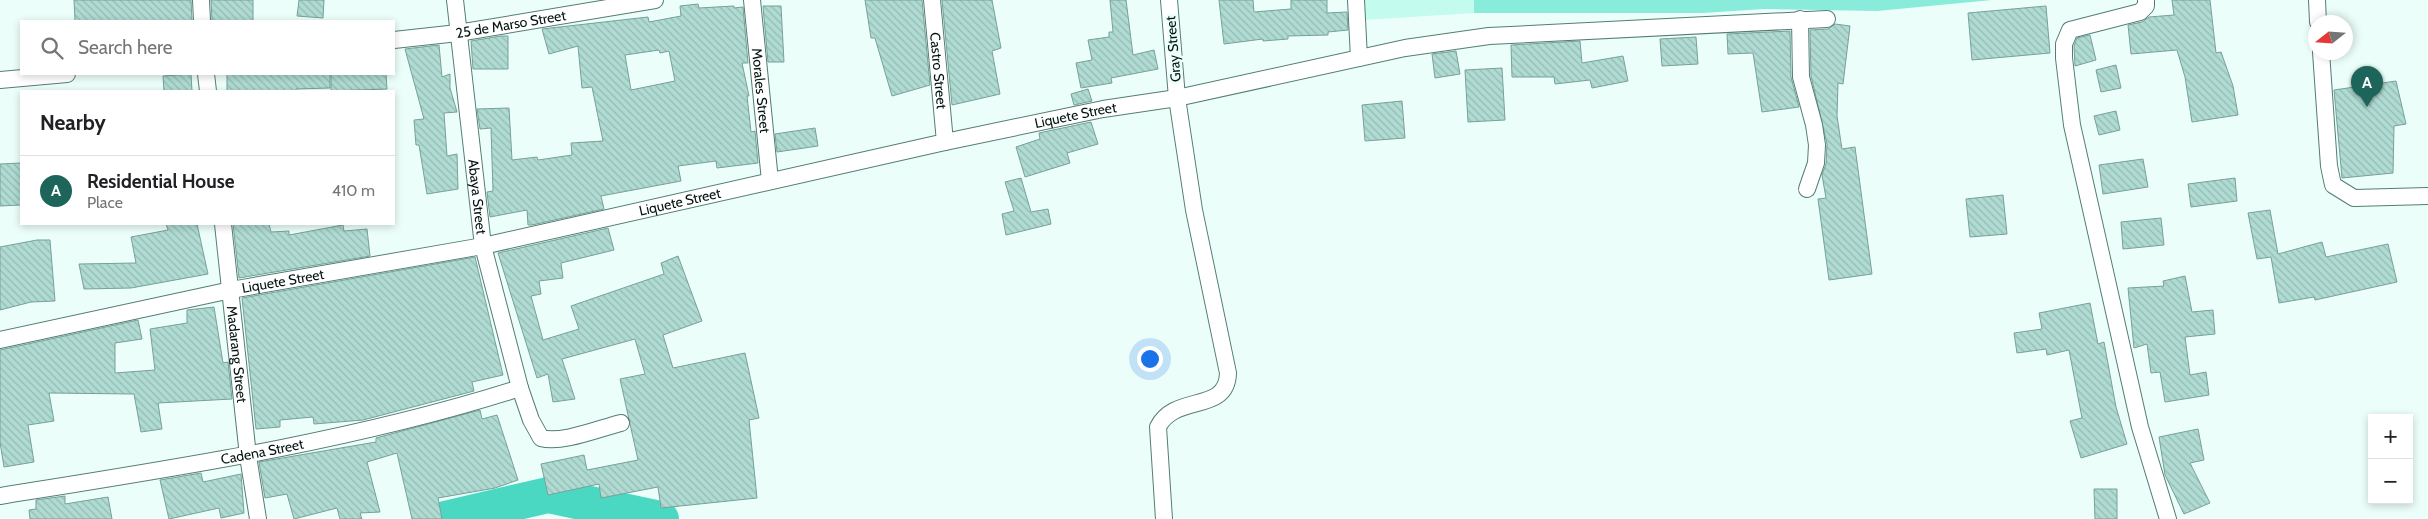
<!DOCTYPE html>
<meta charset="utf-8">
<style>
:root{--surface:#fff;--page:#f2f2f2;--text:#202124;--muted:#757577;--line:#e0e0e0;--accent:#1d655a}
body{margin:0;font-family:Cabin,sans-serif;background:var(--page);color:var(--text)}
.controls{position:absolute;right:15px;bottom:15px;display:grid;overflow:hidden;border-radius:0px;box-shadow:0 2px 8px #0003}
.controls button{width:45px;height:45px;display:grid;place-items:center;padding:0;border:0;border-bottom:1px solid var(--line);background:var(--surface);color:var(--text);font:25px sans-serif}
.compass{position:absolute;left:2308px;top:15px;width:45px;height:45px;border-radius:50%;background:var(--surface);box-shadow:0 2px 8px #0003;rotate:253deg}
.you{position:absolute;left:1149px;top:358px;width:18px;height:18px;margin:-12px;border:4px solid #fff;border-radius:50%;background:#1a73e8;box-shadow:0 0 0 8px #1a73e833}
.badge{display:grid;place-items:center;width:32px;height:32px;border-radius:50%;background:var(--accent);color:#fff;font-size:16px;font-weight:700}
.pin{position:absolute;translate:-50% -41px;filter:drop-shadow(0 1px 2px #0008)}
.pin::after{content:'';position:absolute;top:26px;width:18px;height:15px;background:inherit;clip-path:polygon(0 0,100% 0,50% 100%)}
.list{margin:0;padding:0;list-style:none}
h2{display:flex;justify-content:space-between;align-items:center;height:65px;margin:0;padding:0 20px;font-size:21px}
h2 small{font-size:16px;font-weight:400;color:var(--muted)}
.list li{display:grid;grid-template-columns:32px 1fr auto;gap:15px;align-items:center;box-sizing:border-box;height:70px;padding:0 20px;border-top:1px solid var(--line)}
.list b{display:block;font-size:19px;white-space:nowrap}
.list p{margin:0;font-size:16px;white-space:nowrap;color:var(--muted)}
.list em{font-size:16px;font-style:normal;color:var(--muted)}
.icon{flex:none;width:28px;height:28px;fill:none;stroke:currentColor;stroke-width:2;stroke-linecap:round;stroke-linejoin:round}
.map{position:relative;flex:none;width:2428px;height:519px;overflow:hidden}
.search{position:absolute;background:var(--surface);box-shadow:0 2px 8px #0003;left:20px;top:20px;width:375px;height:55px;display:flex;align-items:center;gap:12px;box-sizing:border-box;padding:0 18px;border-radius:0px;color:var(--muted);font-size:19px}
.panel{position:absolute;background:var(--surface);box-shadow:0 2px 8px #0003;left:20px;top:90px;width:375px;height:135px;border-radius:0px}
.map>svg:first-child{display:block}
</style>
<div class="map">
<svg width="2428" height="519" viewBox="0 0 2428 519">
<defs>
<pattern id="building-back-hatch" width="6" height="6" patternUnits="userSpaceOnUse" patternTransform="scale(1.25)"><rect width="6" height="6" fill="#afdbd2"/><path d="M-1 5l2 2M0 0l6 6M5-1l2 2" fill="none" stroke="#95bbb3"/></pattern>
</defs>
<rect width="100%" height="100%" fill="#ecfefa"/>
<!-- built -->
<path fill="#c4fbef" d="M1362 0H1474V13L1363 20Z"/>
<!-- pitch -->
<path fill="#89ebd9" d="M1474 0H1992L1877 11 1764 9 1703 13H1474Z"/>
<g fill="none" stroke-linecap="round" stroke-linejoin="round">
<!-- river -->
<path stroke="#4bd8c3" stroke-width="36" d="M445 519 548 495 661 519"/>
</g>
<!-- building -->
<path fill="url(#building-back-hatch)" stroke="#77a199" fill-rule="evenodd" d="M74 0H191L192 21H75Z
M211 0H253V21H212Z
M299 0H324L323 18 297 16Z
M865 0H922L930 85 892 96 875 38H871Z
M942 0H992L1001 48 992 51 1000 94 952 105Z
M1110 0H1126L1133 55 1154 50 1158 69 1111 78 1112 83 1081 88 1076 63 1092 60 1088 40 1109 37V32H1113Z
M1219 0H1253L1254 12 1291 9V0H1327V13L1347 12 1348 30 1328 32V35L1288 36V39L1263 41V39L1224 44Z
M2172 0H2210L2216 53 2221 52 2233 86 2238 115 2192 122 2185 77 2177 50 2131 54 2128 25 2142 22 2149 17 2174 15Z
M698 4 699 8 734 6V8L743 7 748 63H742L749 96H747L751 132 755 131 758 163 717 168 716 161 678 166 681 181 601 196 604 209 532 225H528L527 210 490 217 487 192 493 191 491 128 480 129 477 109 509 108 512 160 537 157 538 160 572 155 571 143 603 141 592 87 582 88 578 46 549 54 542 29 648 17 649 22 681 16 680 6ZM659 50 660 53 669 51 675 81 631 90 625 55Z
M763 6H781L784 62H768Z
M2046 6 2050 53 1972 60 1968 13Z
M1835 24 1850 26 1843 84 1838 83 1837 116 1842 149 1855 147 1872 274 1829 280 1818 199 1826 198 1822 175 1826 164 1827 144 1811 76 1810 30 1828 29Z
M1790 31 1791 77 1799 107 1762 112 1753 53 1728 54 1727 34Z
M2090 35 2096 60 2075 66 2074 46 2077 38Z
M501 36H508V69H473L471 41Z
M1696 37 1698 64 1662 66 1660 39Z
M1580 41 1582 63 1623 56 1628 81 1592 88 1590 80 1555 84 1554 77H1512L1511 45Z
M439 45 442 77 450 74V88L457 112 444 113 447 156 457 154 458 189 427 194 419 145H416L414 120 424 119 405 49Z
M1456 51 1460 74 1435 78 1432 54Z
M2116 65 2121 88 2101 92 2096 70Z
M1502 68 1505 120 1468 122 1465 70Z
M191 74 192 91H164L163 76Z
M227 74H330V88L296 89V91H227Z
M331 74H386L387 89 331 91Z
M2396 81 2406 124 2394 126 2393 173 2342 178 2334 90Z
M1088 89 1092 101 1074 105 1071 94Z
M1402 101 1405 138 1365 141 1362 105Z
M2116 111 2120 130 2099 135 2094 116Z
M1091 122 1098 144 1067 153 1070 163 1025 177 1016 147 1040 139 1039 133Z
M815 128 818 146 777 152 775 134Z
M2143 159 2148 187 2103 194 2099 165Z
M21 163V205L0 206V164Z
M1021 178 1031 212 1048 209 1051 224 1006 235 1002 214 1014 211 1005 182Z
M2235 178 2237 201 2191 207 2188 184Z
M2003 195 2007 234 1970 237 1966 199Z
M2270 210 2278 254 2322 242 2326 257 2388 244 2397 282 2315 300 2314 297 2279 303 2271 257 2257 259 2248 213Z
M2161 218 2164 245 2123 249 2121 222Z
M166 224H197L208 274 131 288 84 289 79 264 136 263 131 237 168 230Z
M233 224H269L271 232 289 231V235L343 225 344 231 367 229 370 256 239 278Z
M608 228 614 250 561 263 563 278 539 281 541 294 531 296 543 340 579 329 571 306 664 274 661 263 678 256 702 321 663 335 673 368 745 353 759 418 749 420 757 498 661 508 658 487 601 498 599 484 548 495 541 464 584 455 587 470 638 460 620 379 645 374 635 339 562 359 575 399 553 402 548 374 537 378 498 253Z
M37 240H50L55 301 31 302 0 310V247Z
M475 257 503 375 472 382 474 391 363 420 314 424 313 417 280 420V427L256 429 242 298Z
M2185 276 2192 312 2213 310 2215 334 2185 337 2190 375 2206 372 2209 395 2165 402 2160 372 2151 373 2147 344 2134 348 2128 288 2164 286 2163 281Z
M2090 303 2098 344 2104 342 2116 407 2127 444 2081 458 2070 421 2082 418 2069 350 2047 355 2046 349 2017 353 2014 333 2042 329 2039 313Z
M214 307 223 363 228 362 232 399 158 403 162 429 141 432 134 394 49 393 54 421 28 425 34 462 4 467 0 442V350L138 320 142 339 115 343V373L155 370 150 329 187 323V310Z
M480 410 482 419 497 415 518 480 495 488 438 498 442 519H412L397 453 367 462 380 512 360 513 362 519H340L337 508 294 519 287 494 265 498 259 462 376 442V438Z
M2198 429 2204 460 2190 463 2210 503 2184 514 2165 475 2159 437Z
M201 473 203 482 241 474 244 513 221 518 219 508 169 519 160 480Z
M2094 489H2117V519H2095Z
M65 496V504L108 497 112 519H30L29 510 36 509V500Z"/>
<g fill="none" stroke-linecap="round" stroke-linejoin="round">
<defs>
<g id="minor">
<path d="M201 0 202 21"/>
<path id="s1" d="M455 0 483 246 520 388 531 420 541 438C562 444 600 428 621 423"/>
<path id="s2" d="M752 0 770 181"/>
<path id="s3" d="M932 0 945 142"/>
<path d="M1356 0 1359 58"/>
<path d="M2146 0V6L2140 12 2070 30 2064 44V58L2072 125 2140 427 2168 519"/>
<path d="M2317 0 2318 22"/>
<path d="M1800 19 1801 77 1814 125 1817 145 1816 163 1807 189"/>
<path id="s4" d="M394 40 458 33 655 0"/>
<path d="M2321 52 2329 166 2333 185 2354 198 2428 196"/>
<path d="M206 74 208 91"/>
<path d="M0 80 67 74"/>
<path id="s5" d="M223 224 248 456 258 519"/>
<path id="s6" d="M0 340 231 290 483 246 945 142 1103 109 1177 98 1405 48 1489 36 1827 19"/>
<path id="s7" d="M0 496C175 468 351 442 520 388"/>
<path d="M1164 519 1158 427C1175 393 1227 414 1228 373L1194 210 1177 98 1169 0"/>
</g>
</defs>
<!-- minor casing -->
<use href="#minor" stroke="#547d75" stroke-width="18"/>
<!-- minor -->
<use href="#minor" stroke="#fff" stroke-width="16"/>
</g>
<g text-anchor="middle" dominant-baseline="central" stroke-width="5" stroke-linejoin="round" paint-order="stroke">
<!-- street labels -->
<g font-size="14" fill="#041411" stroke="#ecfefa">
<text stroke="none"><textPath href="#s4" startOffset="118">25 de Marso Street</textPath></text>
<text transform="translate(1173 49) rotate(-95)">Gray Street</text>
<text stroke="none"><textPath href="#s3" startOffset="71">Castro Street</textPath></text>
<text stroke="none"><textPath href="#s2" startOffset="91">Morales Street</textPath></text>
<text stroke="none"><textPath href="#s6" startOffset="1099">Liquete Street</textPath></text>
<text stroke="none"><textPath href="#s1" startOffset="198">Abaya Street</textPath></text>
<text stroke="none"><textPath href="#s6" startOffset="694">Liquete Street</textPath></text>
<text stroke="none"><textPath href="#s6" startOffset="289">Liquete Street</textPath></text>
<text stroke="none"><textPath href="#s5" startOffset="131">Madarang Street</textPath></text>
<text stroke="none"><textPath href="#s7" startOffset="266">Cadena Street</textPath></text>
</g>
</g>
</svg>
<div class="controls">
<button>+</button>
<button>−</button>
</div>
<svg class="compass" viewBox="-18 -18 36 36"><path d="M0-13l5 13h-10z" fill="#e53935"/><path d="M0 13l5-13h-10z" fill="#757577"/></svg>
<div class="you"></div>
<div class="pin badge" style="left:2367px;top:107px">A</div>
<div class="search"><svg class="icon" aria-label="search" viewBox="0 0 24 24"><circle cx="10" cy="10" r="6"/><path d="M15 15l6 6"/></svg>Search here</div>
<section class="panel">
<h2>Nearby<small></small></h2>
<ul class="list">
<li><span class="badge">A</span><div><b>Residential House</b><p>Place</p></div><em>410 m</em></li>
</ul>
</section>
</div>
